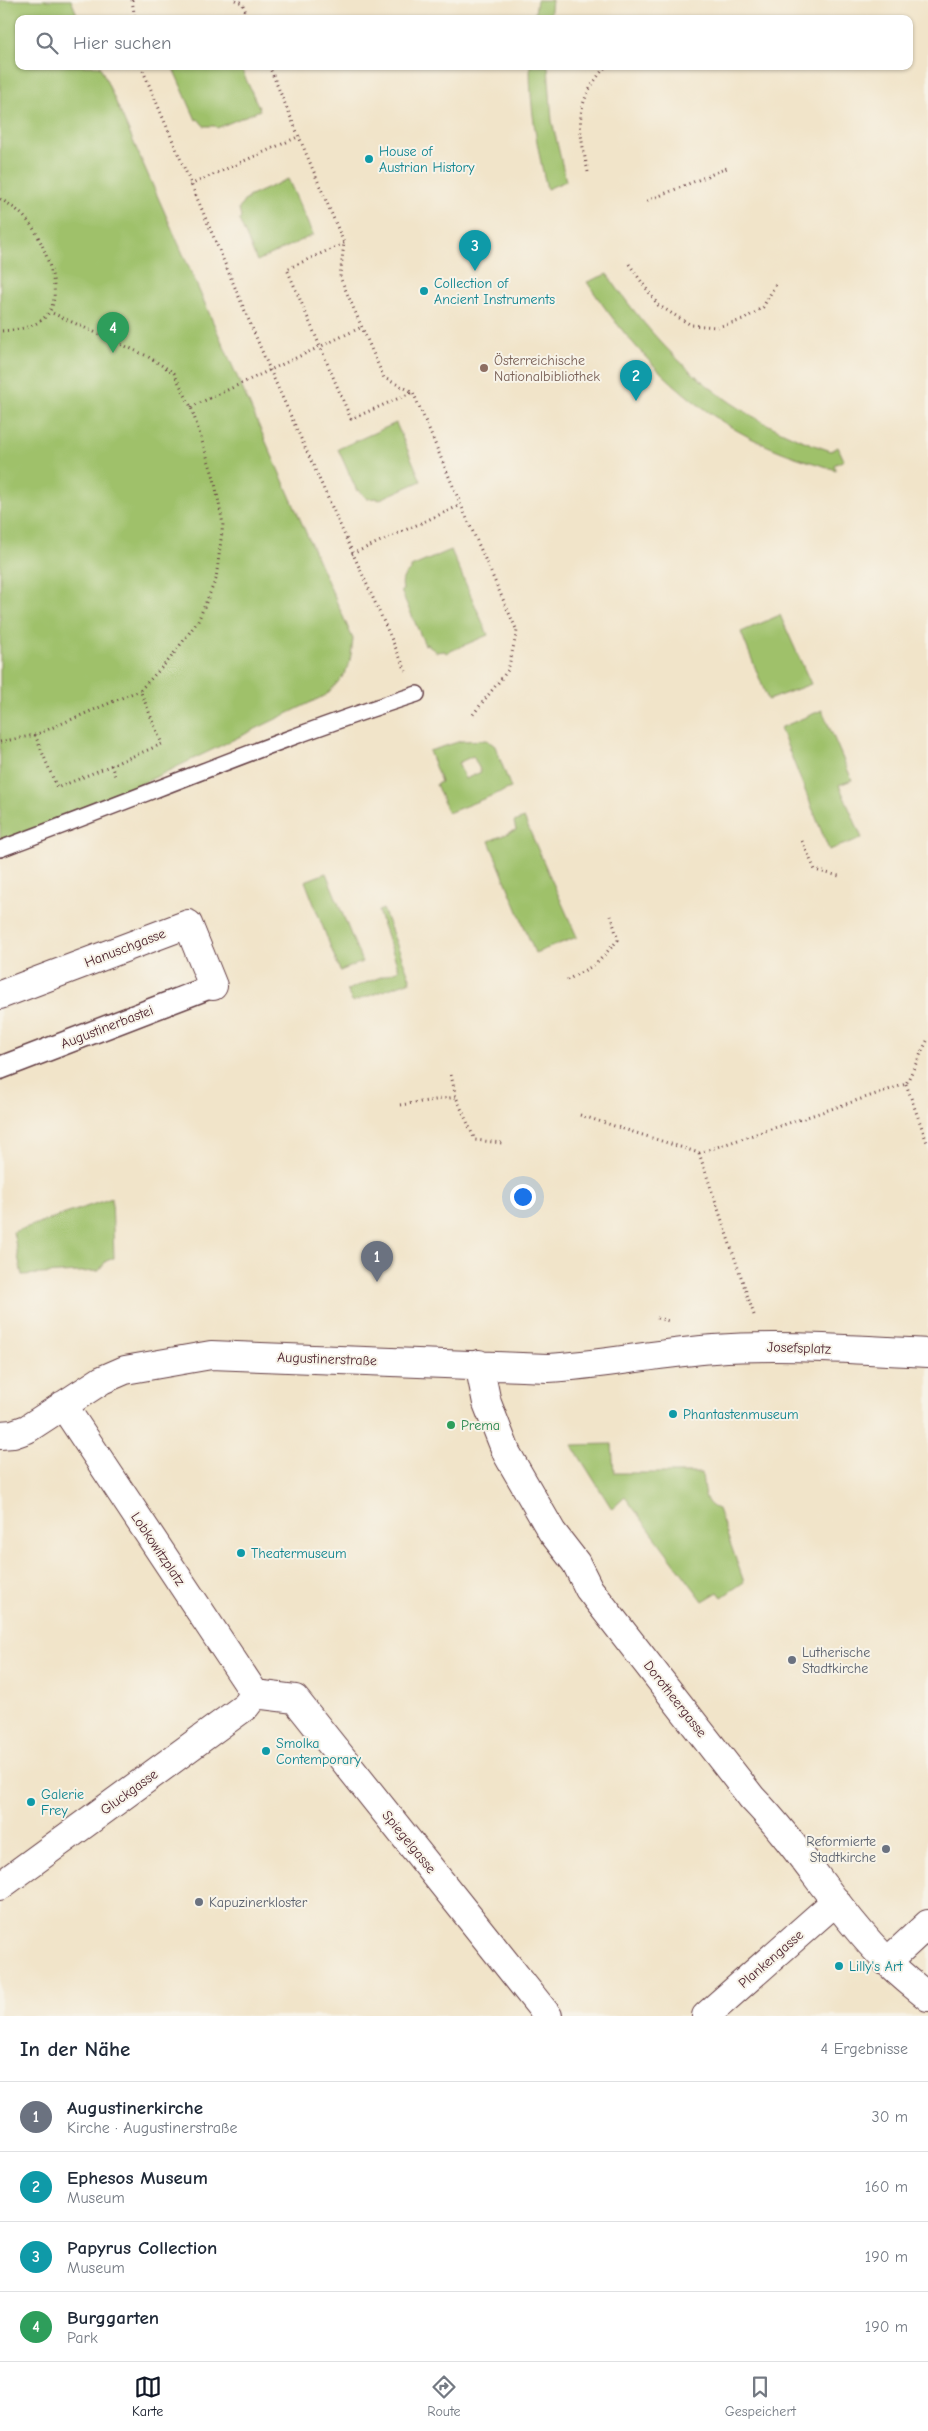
<!DOCTYPE html>
<html lang="de">
<meta charset="utf-8">
<style>
:root{--surface:#fff;--page:#f2f2f3;--text:#1f2937;--muted:#747a83;--line:#e0e1e3;--accent:#111827}
body{margin:0;font-family:"Comic Neue",sans-serif;background:var(--page);color:var(--text)}
.you{position:absolute;left:522px;top:1196px;width:18px;height:18px;margin:-12px;border:4px solid #fff;border-radius:50%;background:#1a73e8;box-shadow:0 0 0 8px #1a73e833}
.badge{display:grid;place-items:center;width:32px;height:32px;border-radius:50%;background:var(--accent);color:#fff;font-size:16px;font-weight:700}
.pin{position:absolute;translate:-50% -41px;filter:drop-shadow(0 1px 2px #0008)}
.pin::after{content:'';position:absolute;top:26px;width:18px;height:15px;background:inherit;clip-path:polygon(0 0,100% 0,50% 100%)}
.list{margin:0;padding:0;list-style:none}
h2{display:flex;justify-content:space-between;align-items:center;height:65px;margin:0;padding:0 20px;font-size:21px}
h2 small{font-size:16px;font-weight:400;color:var(--muted)}
.list li{display:grid;grid-template-columns:32px 1fr auto;gap:15px;align-items:center;box-sizing:border-box;height:70px;padding:0 20px;border-top:1px solid var(--line)}
.list b{display:block;font-size:19px;white-space:nowrap}
.list p{margin:0;font-size:16px;white-space:nowrap;color:var(--muted)}
.list em{font-size:16px;font-style:normal;color:var(--muted)}
.icon{flex:none;width:28px;height:28px;fill:none;stroke:currentColor;stroke-width:2;stroke-linecap:round;stroke-linejoin:round}
.map{position:relative;flex:none;width:928px;height:2016px;overflow:hidden}
.search{position:absolute;background:var(--surface);box-shadow:0 1px 4px #0004;left:15px;right:15px;top:15px;height:55px;display:flex;align-items:center;gap:12px;box-sizing:border-box;padding:0 18px;border-radius:10px;color:var(--muted);font-size:19px}
.sheet{height:345px;background:var(--surface)}
nav{display:flex;justify-content:space-around;align-items:center;box-sizing:border-box;height:70px;border-top:1px solid var(--line);background:var(--surface);font-size:14px;color:var(--muted)}
nav a{display:grid;justify-items:center;gap:2px}
nav .on{color:var(--accent)}
.map>svg:first-child{display:block}
</style>
<div class="map">
<svg width="928" height="2016" viewBox="0 0 928 2016">
<rect width="100%" height="100%" fill="#f7f3e8"/>
<filter id="ink" filterUnits="userSpaceOnUse"><feTurbulence type="fractalNoise" baseFrequency=".02" numOctaves="2"/><feDisplacementMap in="SourceGraphic" scale="10" xChannelSelector="R" yChannelSelector="G"/><feConvolveMatrix kernelMatrix="1 2 1 2 8 2 1 2 1" color-interpolation-filters="sRGB"/></filter>
<filter id="wash" filterUnits="userSpaceOnUse"><feTurbulence type="fractalNoise" baseFrequency=".0096" numOctaves="4" result="noise"/><feDisplacementMap in="SourceGraphic" scale="20" xChannelSelector="R" yChannelSelector="G"/><feGaussianBlur stdDeviation="1.12" result="paint"/><feColorMatrix in="noise" values="0 0 0 0 0 0 0 0 0 0 0 0 0 0 0 0 0 1.4 0 .05"/><feComposite in="paint" operator="in"/></filter>
<g filter="url(#wash)">
<rect width="100%" height="100%" fill="#f1e4c9"/>
<!-- green -->
<path fill="#9fc16b" stroke="#74704b" fill-rule="evenodd" d="M0 0H71L79 19H19V66H100L353 639C350 670 347 673 326 695L0 852Z
M537 0H552L550 19H534Z
M172 66H240L260 110 217 128 215 126H204L198 119 196 120Z
M530 66H548L552 121 566 181 547 189C537 148 530 109 530 66Z
M288 179 313 235 257 261 239 220 241 218 239 209 244 201 248 199V197Z
M607 274C666 360 731 418 831 451L838 447 844 460 834 465 836 470C818 464 799 459 782 452 699 420 635 355 587 282Z
M396 423 421 481 378 500 377 498 367 499 359 490 357 491 338 449Z
M451 550 488 635 446 653 445 651 436 652 427 644 425 645 401 591 403 590C401 580 403 575 411 570V567Z
M780 615 811 684 768 700 741 632Z
M822 710 852 780 839 785 862 838 829 850 780 728Z
M487 740 495 746 511 788 448 813 436 784 441 782 429 751 461 741ZM473 756 481 772 465 779 458 763Z
M524 818 577 937 535 953 489 841 516 830 514 822Z
M326 873 362 962 340 971 305 881Z
M383 909 411 981 352 1002 347 990 399 970 378 911Z
M112 1198 114 1258 106 1261 99 1271 22 1275 13 1232Z
M612 1444 614 1473H702C704 1487 702 1504 718 1509L744 1582 722 1597 718 1592 703 1601 625 1497 612 1509 572 1445Z"/>
</g>
<g filter="url(#ink)">
<g fill="none" stroke-linecap="round" stroke-linejoin="round">
<defs>
<path id="service" d="M0 849C139 798 276 739 417 694"/>
<path id="pedestrian" d="M0 1068 213 986"/>
<path id="minor" d="M0 995 188 924 213 986
M479 1364 487 1403 507 1454 552 1532 576 1563 589 1589 752 1798C801 1848 837 1912 888 1962 900 1975 915 1986 928 1997
M63 1405 255 1694
M0 1435 13 1434 27 1429 102 1380 125 1370 211 1355 548 1368C604 1365 658 1353 714 1349 785 1344 857 1350 928 1353
M255 1694 295 1699 548 2016
M0 1886 246 1706 255 1694
M887 1962 928 1924
M706 2016 836 1901"/>
</defs>
<!-- service casing -->
<use href="#service" stroke="#633d43" stroke-width="18"/>
<!-- pedestrian casing -->
<use href="#pedestrian" stroke="#633d43" stroke-width="25"/>
<!-- minor casing -->
<use href="#minor" stroke="#633d43" stroke-width="30"/>
<!-- path -->
<path stroke="#633d43" stroke-width="3" stroke-dasharray="1 4" stroke-linecap="butt" d="M132 0 135 19
M235 0 242 3 249 19
M141 66 270 370 406 671
M269 66 344 243 340 277 384 378 413 392 461 505 517 631 508 670 471 717
M588 172C578 125 573 105 606 66
M190 185 300 136
M0 199C27 213 39 233 48 261 64 307 50 329 0 331
M647 201 727 168
M344 243 287 269 351 419 413 392
M629 264 658 305 691 325 717 327 743 320 763 307 777 282
M191 407 362 327
M352 554 461 505
M35 735 57 788 162 744 140 690
M0 742 35 735 140 690 169 660 198 621 216 579 223 524 214 478 191 407 174 373 147 356 50 312
M111 765 116 779
M802 841 815 870 839 876
M567 980 596 964 618 940 611 916
M451 1075 456 1097 475 1140 502 1143
M906 1084 928 1145
M400 1105 456 1097
M580 1115 699 1153 906 1084 928 1039
M699 1153 754 1315
M657 1318 669 1321"/>
<!-- service -->
<use href="#service" stroke="#fff" stroke-width="15"/>
<!-- pedestrian -->
<use href="#pedestrian" stroke="#fff" stroke-width="22"/>
<!-- minor -->
<use href="#minor" stroke="#fff" stroke-width="28"/>
</g>
</g>
<!-- markers -->
<g fill="#0f9aa8" stroke="#f7f3e8" stroke-width="2">
<circle cx="369" cy="159" r="5"/>
<circle cx="424" cy="291" r="5"/>
<circle cx="673" cy="1414" r="5"/>
<circle cx="241" cy="1553" r="5"/>
<circle cx="266" cy="1751" r="5"/>
<circle cx="31" cy="1802" r="5"/>
<circle cx="839" cy="1966" r="5"/>
</g>
<circle fill="#8d6e63" stroke="#f7f3e8" stroke-width="2" cx="484" cy="368" r="5"/>
<circle fill="#2e9e5b" stroke="#f7f3e8" stroke-width="2" cx="451" cy="1425" r="5"/>
<g fill="#6b7280" stroke="#f7f3e8" stroke-width="2">
<circle cx="792" cy="1660" r="5"/>
<circle cx="886" cy="1849" r="5"/>
<circle cx="199" cy="1902" r="5"/>
</g>
<g text-anchor="middle" dominant-baseline="central" stroke-width="4" stroke-linejoin="round" paint-order="stroke">
<!-- culture labels -->
<g font-size="14" fill="#0d838f" stroke="#f7f3e8" text-anchor="start">
<text x="379" y="151">House of<tspan x="379" dy="16">Austrian History</tspan></text>
<text x="434" y="283">Collection of<tspan x="434" dy="16">Ancient Instruments</tspan></text>
<text x="683" y="1414">Phantastenmuseum</text>
<text x="251" y="1553">Theatermuseum</text>
<text x="276" y="1743">Smolka<tspan x="276" dy="16">Contemporary</tspan></text>
<text x="41" y="1794">Galerie<tspan x="41" dy="16">Frey</tspan></text>
<text x="849" y="1966">Lilly's Art</text>
</g>
<!-- education labels -->
<g font-size="14" fill="#785e54" stroke="#f7f3e8" text-anchor="start">
<text x="494" y="360">Österreichische<tspan x="494" dy="16">Nationalbibliothek</tspan></text>
</g>
<!-- street labels -->
<g font-size="14" fill="#4a1f2b" stroke="#f7f3e8">
<text transform="translate(125 948) rotate(-21)">Hanuschgasse</text>
<text transform="translate(107 1027) rotate(-21)">Augustinerbastei</text>
<text transform="translate(799 1348) rotate(2)">Josefsplatz</text>
<text transform="translate(327 1359) rotate(2)">Augustinerstraße</text>
<text transform="translate(158 1549) rotate(56)">Lobkowitzplatz</text>
<text transform="translate(675 1699) rotate(52)">Dorotheergasse</text>
<text transform="translate(129 1792) rotate(-36)">Gluckgasse</text>
<text transform="translate(409 1842) rotate(51)">Spiegelgasse</text>
<text transform="translate(771 1959) rotate(-41)">Plankengasse</text>
</g>
<!-- leisure labels -->
<g font-size="14" fill="#27864d" stroke="#f7f3e8" text-anchor="start">
<text x="461" y="1425">Prema</text>
</g>
<!-- worship labels -->
<g font-size="14" fill="#5b616d" stroke="#f7f3e8" text-anchor="start">
<text x="802" y="1652">Lutherische<tspan x="802" dy="16">Stadtkirche</tspan></text>
<text x="876" y="1841" text-anchor="end">Reformierte<tspan x="876" dy="16">Stadtkirche</tspan></text>
<text x="209" y="1902">Kapuzinerkloster</text>
</g>
</g>
</svg>
<div class="you"></div>
<div class="pin badge" style="left:377px;top:1282px;background:#6b7280">1</div>
<div class="pin badge" style="left:636px;top:401px;background:#0f9aa8">2</div>
<div class="pin badge" style="left:475px;top:271px;background:#0f9aa8">3</div>
<div class="pin badge" style="left:113px;top:353px;background:#2e9e5b">4</div>
<div class="search"><svg class="icon" aria-label="search" viewBox="0 0 24 24"><circle cx="10" cy="10" r="6"/><path d="M15 15l6 6"/></svg>Hier suchen</div>
</div>
<section class="sheet">
<h2>In der Nähe<small>4 Ergebnisse</small></h2>
<ul class="list">
<li><span class="badge" style="background:#6b7280">1</span><div><b>Augustinerkirche</b><p>Kirche · Augustinerstraße</p></div><em>30 m</em></li>
<li><span class="badge" style="background:#0f9aa8">2</span><div><b>Ephesos Museum</b><p>Museum</p></div><em>160 m</em></li>
<li><span class="badge" style="background:#0f9aa8">3</span><div><b>Papyrus Collection</b><p>Museum</p></div><em>190 m</em></li>
<li><span class="badge" style="background:#2e9e5b">4</span><div><b>Burggarten</b><p>Park</p></div><em>190 m</em></li>
</ul>
</section>
<nav>
<a class="on"><svg class="icon" aria-label="map" viewBox="0 0 24 24"><path d="M3 6l6-2 6 2 6-2v14l-6 2-6-2-6 2zM9 4v14M15 6v14"/></svg>Karte</a>
<a><svg class="icon" aria-label="directions" viewBox="0 0 24 24"><path d="M12 3l9 9-9 9-9-9zM9 14v-3h6M13 9l2 2-2 2"/></svg>Route</a>
<a><svg class="icon" aria-label="saved" viewBox="0 0 24 24"><path d="M7 4h10v16l-5-4-5 4z"/></svg>Gespeichert</a>
</nav>
